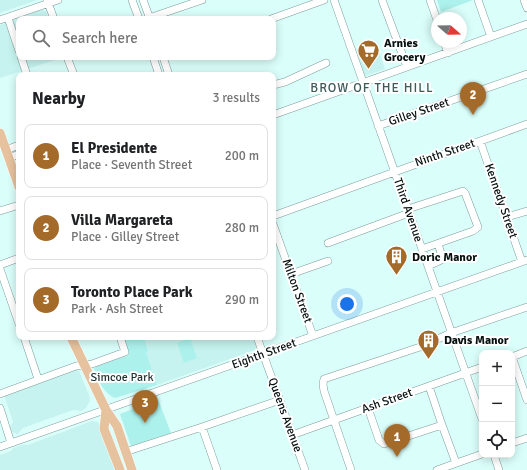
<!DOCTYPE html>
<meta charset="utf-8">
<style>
:root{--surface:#fff;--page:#f6f6f6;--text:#202124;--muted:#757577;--line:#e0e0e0;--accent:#a46a29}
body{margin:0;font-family:Signika,sans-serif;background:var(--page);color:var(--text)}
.controls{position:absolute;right:12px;bottom:12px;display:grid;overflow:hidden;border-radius:8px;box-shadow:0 2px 10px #0003}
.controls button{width:36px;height:36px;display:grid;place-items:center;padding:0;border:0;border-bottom:1px solid var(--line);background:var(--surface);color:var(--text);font:20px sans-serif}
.compass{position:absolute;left:431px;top:12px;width:36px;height:36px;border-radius:50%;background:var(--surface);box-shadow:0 2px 10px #0003;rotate:110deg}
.you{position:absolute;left:347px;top:304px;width:14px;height:14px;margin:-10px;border:3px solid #fff;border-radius:50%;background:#1a73e8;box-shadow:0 0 0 6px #1a73e833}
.badge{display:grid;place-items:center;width:26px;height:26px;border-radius:50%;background:var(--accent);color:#fff;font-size:13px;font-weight:700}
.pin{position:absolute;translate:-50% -33px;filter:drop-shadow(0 1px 2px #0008)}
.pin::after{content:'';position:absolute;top:21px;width:14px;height:12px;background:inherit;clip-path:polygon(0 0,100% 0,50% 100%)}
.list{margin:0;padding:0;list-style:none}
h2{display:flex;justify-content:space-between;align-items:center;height:52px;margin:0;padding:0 16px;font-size:17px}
h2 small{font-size:13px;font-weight:400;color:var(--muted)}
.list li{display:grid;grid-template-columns:26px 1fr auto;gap:12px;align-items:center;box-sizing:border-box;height:64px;margin:0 8px 8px;padding:0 8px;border:1px solid var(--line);border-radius:8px}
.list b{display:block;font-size:15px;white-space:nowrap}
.list p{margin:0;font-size:13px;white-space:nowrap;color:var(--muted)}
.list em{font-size:13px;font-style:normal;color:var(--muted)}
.icon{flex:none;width:22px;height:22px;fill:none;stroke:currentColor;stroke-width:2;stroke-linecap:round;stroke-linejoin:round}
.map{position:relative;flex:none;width:527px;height:470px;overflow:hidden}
.search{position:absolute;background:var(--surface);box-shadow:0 2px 10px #0003;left:16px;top:16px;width:260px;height:44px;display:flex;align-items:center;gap:10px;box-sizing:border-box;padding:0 14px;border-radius:8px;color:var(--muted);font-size:15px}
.panel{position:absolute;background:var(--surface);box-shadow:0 2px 10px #0003;left:16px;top:72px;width:260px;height:268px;border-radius:8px}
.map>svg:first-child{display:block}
</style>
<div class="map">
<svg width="527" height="470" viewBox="0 0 527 470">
<rect width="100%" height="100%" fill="#dafefa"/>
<!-- built -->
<path fill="#c6f3ef" d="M0 0H37L0 13Z
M41 10 46 11 49 19H19V57H60L61 58 0 78V25Z
M379 51 385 69 365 76 359 58Z
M153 337H252L256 340 257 346 255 350 157 385 146 352 145 341 152 339Z
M76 369 79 371 89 395 90 401 86 408 81 411 73 410 23 428 18 434 12 432 10 427 13 422 4 395Z
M92 421 98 422 101 425 115 470H0V455L11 451 13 448 22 445H28Z"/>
<!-- green -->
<path fill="#adf1ec" d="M437 0H473L441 12Z
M123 337H153L152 339 145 341 148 351 146 352 157 385 115 398C104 394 98 380 94 369L96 366 129 355Z
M190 338 197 358 184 363 177 343Z
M158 399 171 433 131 446 120 414Z"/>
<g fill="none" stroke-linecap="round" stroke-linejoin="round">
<defs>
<path id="minor" d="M47 0 54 19
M132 0 139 19
M143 0 150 19
M334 0 482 419
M382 0 407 67
M430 0 437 20
M478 0 491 37
M524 0 527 8
M8 18 19 51
M149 18 202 0
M271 19 324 0
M0 20 58 0
M444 42 448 53
M21 57 27 75
M67 57 74 75
M153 57 159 75
M163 57 169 75
M273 85 285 82 326 63
M273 115 527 24
M378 126 527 74
M480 141 522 262
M6 150 19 145
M9 158 19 154
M408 209 463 191 465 193 478 227 473 231 422 249
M0 211 19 205
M273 216 527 124
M507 217 527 211
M273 224 313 336
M328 243 409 213
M0 265 19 258
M428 266 441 260 442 256 438 244
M0 269 19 324
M291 274 328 261
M24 337 38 379
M257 337 305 470
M527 351 512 357 527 400
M429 386 442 425
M0 394 76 366 92 364 125 352 120 337
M0 408 11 443
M368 408 379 440 384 444 442 425 456 463
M202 427 217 470
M292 435 482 367
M512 443 527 438
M0 447 527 260
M125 452 202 427 280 400
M494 455 499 470
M351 470 324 391 323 384 324 379 420 347 451 333 527 307
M437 470 482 454"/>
<path id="major" d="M0 133 19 187
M71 337 106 410 117 426 132 470
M106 410 104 429 120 470"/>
</defs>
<!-- minor casing -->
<use href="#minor" stroke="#7c9d9a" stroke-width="8"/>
<!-- major casing -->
<use href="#major" stroke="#fff" stroke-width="10"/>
<!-- minor -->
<use href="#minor" stroke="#fff" stroke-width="7"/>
<!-- major -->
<use href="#major" stroke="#e6c29e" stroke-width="9"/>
</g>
<!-- icons -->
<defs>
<symbol id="supermarket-pin" viewBox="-11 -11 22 30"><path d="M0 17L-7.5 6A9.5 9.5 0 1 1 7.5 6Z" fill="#a46a29" stroke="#fff"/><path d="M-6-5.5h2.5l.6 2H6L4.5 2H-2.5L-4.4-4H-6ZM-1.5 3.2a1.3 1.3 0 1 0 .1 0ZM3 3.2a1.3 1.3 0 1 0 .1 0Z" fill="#fff"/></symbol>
<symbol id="building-pin" viewBox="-11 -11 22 30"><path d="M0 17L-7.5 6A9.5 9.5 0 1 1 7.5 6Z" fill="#a46a29" stroke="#fff"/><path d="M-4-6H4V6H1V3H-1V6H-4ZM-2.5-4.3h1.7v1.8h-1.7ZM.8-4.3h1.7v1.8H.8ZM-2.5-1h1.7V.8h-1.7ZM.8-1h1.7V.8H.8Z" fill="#fff"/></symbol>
</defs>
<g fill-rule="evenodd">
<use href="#supermarket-pin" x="356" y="38" width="25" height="34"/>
<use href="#building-pin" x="384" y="244" width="25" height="34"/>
<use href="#building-pin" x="416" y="328" width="25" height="34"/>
</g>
<g text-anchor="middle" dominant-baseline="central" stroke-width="4" stroke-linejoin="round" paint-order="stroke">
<!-- poi labels -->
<g font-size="12" font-weight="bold" fill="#05100f" stroke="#fff" text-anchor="start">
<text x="384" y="43">Arnies<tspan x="384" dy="14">Grocery</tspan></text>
<text x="412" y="257">Doric Manor</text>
<text x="444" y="340">Davis Manor</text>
</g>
<!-- street labels -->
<g font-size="12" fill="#05100f" stroke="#fff">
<text transform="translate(419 112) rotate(-19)">Gilley Street</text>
<text transform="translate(445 153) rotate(-19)">Ninth Street</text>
<text transform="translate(501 201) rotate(71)">Kennedy Street</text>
<text transform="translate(408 210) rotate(71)">Third Avenue</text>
<text transform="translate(297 291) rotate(70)">Milton Street</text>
<text transform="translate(264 354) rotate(-20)">Eighth Street</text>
<text transform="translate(387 401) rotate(-20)">Ash Street</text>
<text transform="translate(285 415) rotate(70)">Queens Avenue</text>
</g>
<!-- park labels -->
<g font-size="12" fill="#1d3331" stroke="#fff">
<text x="122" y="377">Simcoe Park</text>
</g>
<!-- neighbourhood labels -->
<g font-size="13" letter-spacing="1" fill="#3d5c59" stroke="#fff">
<text x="372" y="88">BROW OF THE HILL</text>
</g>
</g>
</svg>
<div class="controls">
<button>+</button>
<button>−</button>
<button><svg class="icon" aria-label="locate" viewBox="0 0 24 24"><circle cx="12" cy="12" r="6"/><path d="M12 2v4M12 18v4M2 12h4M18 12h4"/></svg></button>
</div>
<svg class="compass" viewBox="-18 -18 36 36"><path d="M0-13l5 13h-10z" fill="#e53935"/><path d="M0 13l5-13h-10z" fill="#757577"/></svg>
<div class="you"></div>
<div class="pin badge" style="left:397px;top:457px">1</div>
<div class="pin badge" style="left:473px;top:115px">2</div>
<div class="pin badge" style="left:145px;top:423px">3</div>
<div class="search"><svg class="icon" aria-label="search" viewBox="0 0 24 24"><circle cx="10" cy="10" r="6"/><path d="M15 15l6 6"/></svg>Search here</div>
<section class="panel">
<h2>Nearby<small>3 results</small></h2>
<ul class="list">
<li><span class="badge">1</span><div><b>El Presidente</b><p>Place · Seventh Street</p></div><em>200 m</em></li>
<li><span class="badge">2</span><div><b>Villa Margareta</b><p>Place · Gilley Street</p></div><em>280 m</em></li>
<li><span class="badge">3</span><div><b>Toronto Place Park</b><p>Park · Ash Street</p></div><em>290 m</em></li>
</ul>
</section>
</div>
